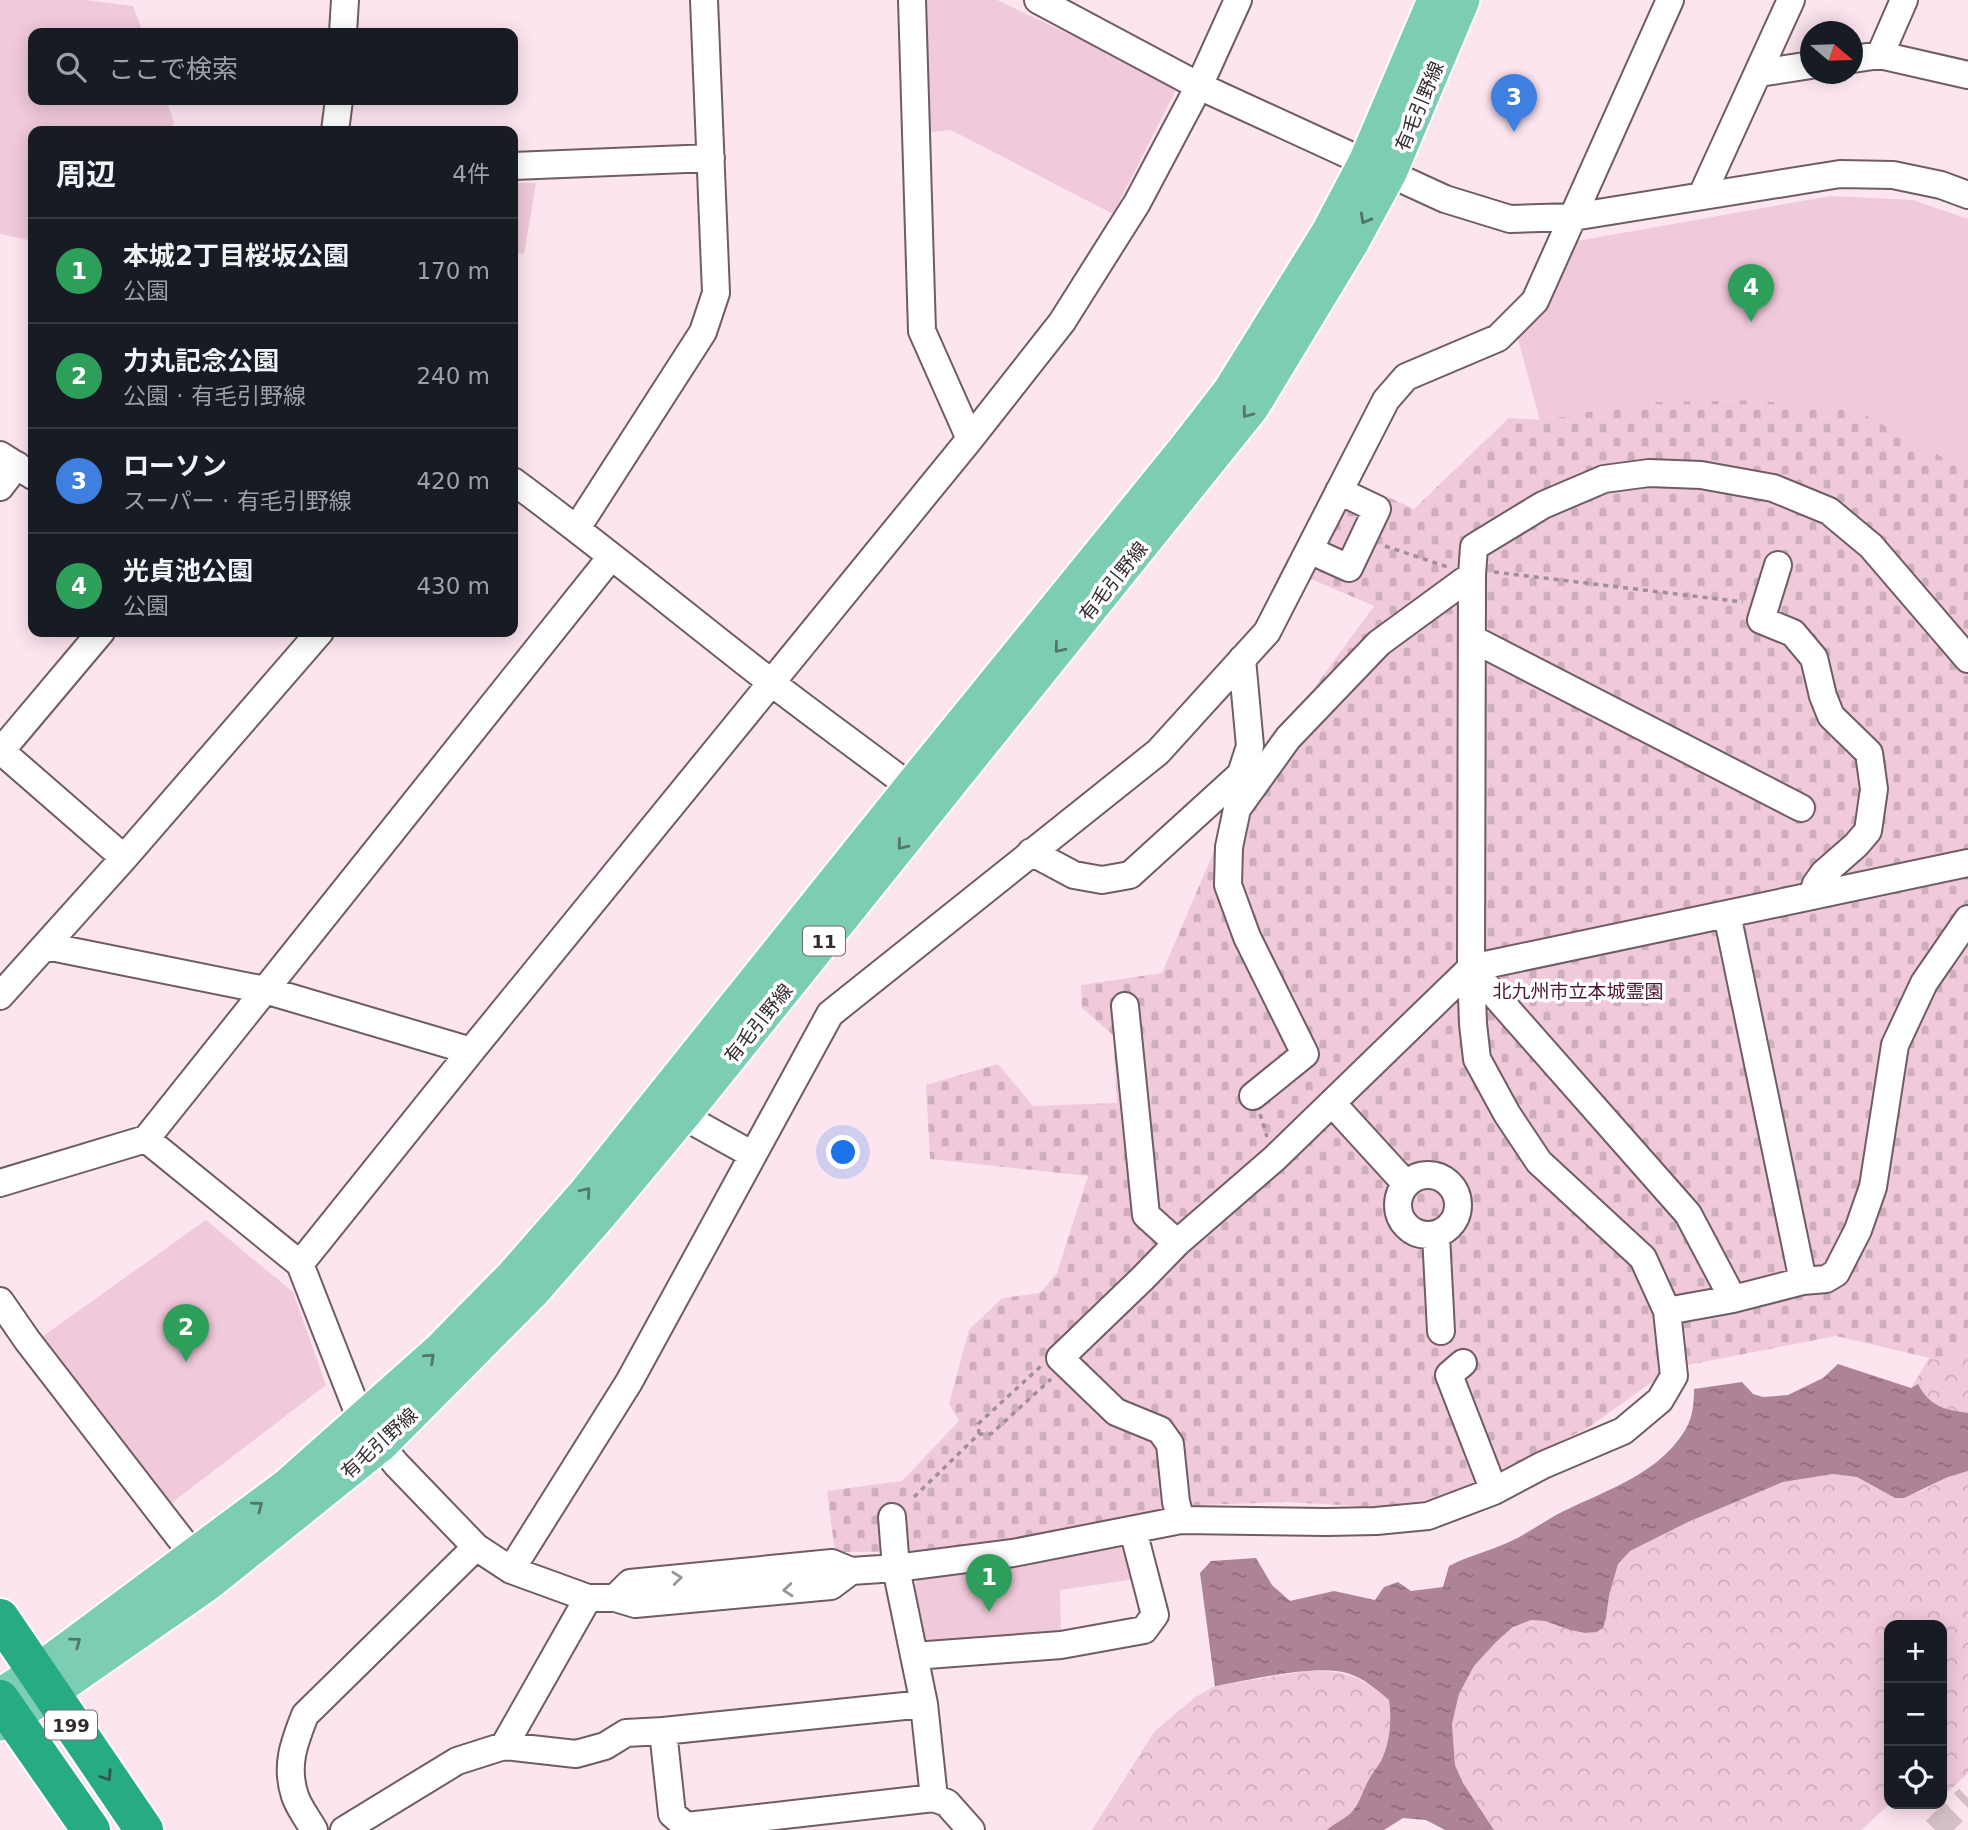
<!DOCTYPE html>
<html lang="ja">
<meta charset="utf-8">
<style>
:root{--surface:#171b24;--page:#242831;--text:#f1f3f6;--muted:#9ea1a6;--line:#363941;--accent:#0f766e}
body{margin:0;font-family:"DejaVu Sans","Noto Sans JP",sans-serif;background:var(--page);color:var(--text)}
.controls{position:absolute;right:21px;bottom:21px;display:grid;overflow:hidden;border-radius:14px;box-shadow:0 4px 18px #0003}
.controls button{width:63px;height:63px;display:grid;place-items:center;padding:0;border:0;border-bottom:2px solid var(--line);background:var(--surface);color:var(--text);font:35px sans-serif}
.compass{position:absolute;left:1800px;top:21px;width:63px;height:63px;border-radius:50%;background:var(--surface);box-shadow:0 4px 18px #0003;rotate:109deg}
.you{position:absolute;left:844px;top:1153px;width:24px;height:24px;margin:-18px;border:5px solid #fff;border-radius:50%;background:#1a73e8;box-shadow:0 0 0 10px #1a73e833}
.badge{display:grid;place-items:center;width:46px;height:46px;border-radius:50%;background:var(--accent);color:#fff;font-size:23px;font-weight:700}
.pin{position:absolute;translate:-50% -58px;filter:drop-shadow(0 2px 4px #0008)}
.pin::after{content:'';position:absolute;top:37px;width:24px;height:21px;background:inherit;clip-path:polygon(0 0,100% 0,50% 100%)}
.list{margin:0;padding:0;list-style:none}
h2{display:flex;justify-content:space-between;align-items:center;height:91px;margin:0;padding:0 28px;font-size:30px}
h2 small{font-size:23px;font-weight:400;color:var(--muted)}
.list li{display:grid;grid-template-columns:46px 1fr auto;gap:21px;align-items:center;box-sizing:border-box;height:105px;padding:0 28px;border-top:2px solid var(--line)}
.list b{display:block;font-size:26px;white-space:nowrap}
.list p{margin:0;font-size:23px;white-space:nowrap;color:var(--muted)}
.list em{font-size:23px;font-style:normal;color:var(--muted)}
.icon{flex:none;width:38px;height:38px;fill:none;stroke:currentColor;stroke-width:2;stroke-linecap:round;stroke-linejoin:round}
.map{position:relative;flex:none;width:1968px;height:1830px;overflow:hidden}
.search{position:absolute;background:var(--surface);box-shadow:0 4px 18px #0003;left:28px;top:28px;width:490px;height:77px;display:flex;align-items:center;gap:18px;box-sizing:border-box;padding:0 24px;border-radius:14px;color:var(--muted);font-size:26px}
.panel{position:absolute;background:var(--surface);box-shadow:0 4px 18px #0003;left:28px;top:126px;width:490px;height:511px;border-radius:14px}
.map>svg:first-child{display:block}
</style>
<div class="map">
<svg width="1968" height="1830" viewBox="0 0 1968 1830">
<defs>
<pattern id="forest-crowns" width="20" height="18" patternUnits="userSpaceOnUse" patternTransform="scale(1.75)"><rect width="20" height="18" fill="#f0c9db"/><path d="M2 6a3 3 0 1 1 6 0M12 15a3 3 0 1 1 6 0" fill="none" stroke="#ceadbc"/></pattern>
<pattern id="cemetery-stones" width="16" height="16" patternUnits="userSpaceOnUse" patternTransform="scale(1.75)"><rect width="16" height="16" fill="#f0c9db"/><path d="M2 7V4a2 2 0 0 1 4 0v3zM10 15v-3a2 2 0 0 1 4 0v3z" fill="#ceadbc"/></pattern>
<pattern id="water-ripples" width="26" height="14" patternUnits="userSpaceOnUse" patternTransform="scale(1.75)"><rect width="26" height="14" fill="#af8397"/><path d="M2 4q2-2 4 0t4 0M15 11q2-2 4 0t4 0" fill="none" stroke="#8f6b7c"/></pattern>
</defs>
<rect width="100%" height="100%" fill="#fde5f0"/>
<!-- forest -->
<path fill="url(#forest-crowns)" d="M1968 1341V1413C1944 1408 1930 1408 1918 1385L1911 1388 1929 1358 1951 1363Z
M1968 1471V1773L1945 1795H1942V1625H1889L1890 1804 1861 1830H1494L1463 1783 1455 1765 1452 1724 1459 1694 1474 1666 1496 1642 1514 1627 1530 1620 1545 1621 1570 1630 1585 1633 1597 1632 1603 1628 1606 1618 1609 1596 1618 1564 1630 1551 1688 1522 1783 1482 1833 1474 1857 1477 1895 1498 1922 1491 1948 1477Z
M1307 1671C1345 1670 1359 1675 1389 1700 1392 1721 1390 1742 1381 1761 1376 1769 1370 1776 1366 1785 1361 1795 1359 1805 1350 1814 1343 1820 1334 1823 1327 1830H1092L1154 1732 1194 1698 1215 1686Z"/>
<!-- cemetery -->
<path fill="url(#cemetery-stones)" d="M1755 400 1858 411 1968 471V1341L1951 1363 1836 1336 1688 1365 1649 1384 1588 1428 1442 1498 1375 1507 1286 1502 1200 1505 1042 1539 972 1551 835 1552 827 1491 902 1481 959 1421 949 1404 969 1330 1002 1298 1040 1293 1057 1273 1088 1176 930 1159 926 1085 998 1064 1033 1106 1117 1103 1113 1035 1082 1008 1081 985 1162 973 1241 788 1374 606 1304 576 1351 480 1414 509 1509 418 1543 420 1643 402Z"/>
<!-- park -->
<path fill="#f0c9db" d="M0 0H85L133 6 143 33H33V100H166L174 122 171 131H33V241L0 234Z
M919 0H997L1178 86 1113 214 951 130 922 133Z
M513 183H536L524 254 513 252Z
M1830 196 1913 200 1968 219V471L1858 411 1755 400 1643 402 1540 421 1518 339 1548 305 1577 241Z
M206 1220 293 1292 326 1385 157 1514 39 1339Z
M1127 1544 1136 1579 1060 1590 1061 1634 925 1643 913 1586 920 1578Z"/>
<!-- water -->
<path fill="url(#water-ripples)" d="M1838 1364 1911 1388 1918 1384C1930 1407 1944 1409 1968 1413V1471L1948 1477 1904 1498H1895L1857 1477 1833 1474 1783 1482 1688 1522 1630 1551 1618 1564 1609 1596 1606 1618 1603 1628 1597 1632 1585 1633 1570 1630 1545 1621 1531 1620 1513 1627 1496 1642 1474 1666 1459 1694 1452 1724 1455 1765 1463 1783 1494 1830H1445L1426 1820 1403 1818 1384 1830H1327C1334 1823 1343 1820 1350 1814 1359 1805 1361 1795 1366 1785 1370 1776 1376 1769 1381 1761 1390 1742 1392 1720 1389 1700 1377 1690 1364 1678 1347 1673 1316 1664 1250 1680 1215 1686L1200 1573 1211 1561 1256 1558 1272 1585 1290 1601 1334 1591 1375 1600 1384 1587 1398 1582 1411 1591 1443 1587 1449 1566C1468 1556 1489 1551 1509 1542 1525 1535 1540 1524 1556 1515 1598 1493 1654 1477 1682 1435 1692 1421 1694 1407 1694 1389L1742 1382 1753 1394 1763 1397 1788 1395 1823 1378Z"/>
<g fill="none" stroke-linecap="round" stroke-linejoin="round">
<!-- minor-tunnel -->
<path stroke="#d5c0c9" stroke-width="26" stroke-dasharray="26 13" stroke-linecap="butt" d="M1935 1830 1968 1798"/>
<defs>
<path id="minor" d="M912 0 922 331 970 439
M1038 0 1199 86 1445 199 1510 219 1573 217 1840 174 1893 175 1941 185 1968 195
M343 33 345 0
M1880 55 1904 0
M1853 59 1880 55 1968 75
M1759 73 1811 65
M335 131 339 100
M513 166 711 158
M1702 195 1791 0
M0 455 33 476
M513 481C600 545 683 614 768 680 820 720 873 758 925 798
M0 487 17 465
M577 528 703 332 716 293 704 0
M1309 550 1349 568 1377 509 1339 491
M1778 565 1761 620 1793 633 1814 658 1823 696 1831 716 1869 753 1874 789 1868 831 1856 845 1824 873 1816 884 1812 896
M1473 639 1801 808
M1 751 124 858
M0 752 101 632
M1031 852 1074 875 1102 880 1130 875 1241 774 1250 746 1242 659
M1727 914 1803 1281 1826 1279 1836 1273 1858 1230 1873 1187 1895 1045 1924 983 1968 919
M46 946 265 990 471 1051
M1471 968 1688 1214 1733 1299
M0 996 124 858 320 632
M1125 1006 1146 1215 1177 1243
M1253 1096 1305 1054 1247 937 1228 885 1229 847 1237 809 1288 738 1379 643 1472 575
M1332 1103 1406 1184
M670 1106 683 1116 753 1155
M146 1139 300 1264 361 1420 396 1464 476 1547 511 1570 588 1598H615L635 1604 831 1586 851 1571
M1398 1205a30 30 0 1 1 60 0a30 30 0 1 1-60 0Z
M0 1183 146 1139 611 557
M1436 1235 1441 1331
M300 1264 471 1051 970 439 1062 322 1137 203 1199 86 1238 0
M0 1301 27 1340 193 1555
M1667 1311 1733 1299 1803 1281
M1463 1363 1449 1375 1494 1491
M892 1517 896 1568 924 1704 934 1798 947 1803 971 1830
M1181 1520 1176 1502 1170 1444 1160 1430 1116 1412 1060 1358 1142 1279 1177 1243 1275 1158 1471 968 1968 863
M511 1570 629 1382 830 1014 1158 752 1267 632 1386 400 1406 377 1498 338 1535 301 1670 0
M615 1598 630 1583 832 1563 851 1571 896 1568 1013 1553 1181 1520 1326 1522 1376 1521 1428 1516 1494 1491 1543 1465 1623 1431 1660 1400 1674 1376 1667 1311 1643 1258 1539 1162 1507 1114 1477 1059 1473 1024 1471 968 1472 575 1474 547 1543 505 1604 479 1649 473 1701 475 1773 488 1829 511 1871 546 1968 659
M914 1656 1061 1645 1144 1630 1155 1615 1133 1530
M663 1731 672 1814 686 1826 714 1823 716 1830
M504 1746 588 1598
M714 1823 934 1798
M314 1830C308 1819 299 1808 295 1796 285 1766 294 1743 305 1715L476 1547
M344 1830 457 1761 504 1746 576 1754 605 1746 626 1733 663 1731 924 1704"/>
<path id="major" d="M0 1695 37 1671 286 1486 439 1350 512 1276 583 1195 910 787 1182 452 1230 390 1328 232 1365 162 1434 0
M0 1724 50 1694 208 1584 380 1446 534 1291 603 1212 683 1116 1252 408 1352 243 1390 173 1463 0"/>
<path id="highway" d="M0 1618 144 1830
M0 1699 91 1830"/>
</defs>
<!-- minor casing -->
<use href="#minor" stroke="#705c65" stroke-width="30"/>
<!-- major casing -->
<use href="#major" stroke="#fff" stroke-width="37"/>
<!-- highway casing -->
<use href="#highway" stroke="#fff" stroke-width="42"/>
<!-- path -->
<path stroke="#a08f97" stroke-width="3.5" stroke-dasharray="5 5" stroke-linecap="butt" d="M1385 546 1448 567
M1494 572 1743 602
M1260 1114 1267 1137
M979 1434 978 1424 1041 1366
M914 1497 979 1434H991L1051 1379"/>
<!-- minor -->
<use href="#minor" stroke="#fff" stroke-width="26"/>
<!-- major -->
<use href="#major" stroke="#7dcdb5" stroke-width="33"/>
<!-- highway -->
<use href="#highway" stroke="#27ab84" stroke-width="38"/>
</g>
<!-- one-way arrows -->
<defs><path id="oneway-chevron" d="M-2-3.5L2.5 0L-2 3.5" fill="none" stroke-width="1.6" stroke-linecap="round" stroke-linejoin="round" transform="scale(1.75)"/></defs>
<g stroke="#55746b">
<use href="#oneway-chevron" transform="translate(1365 219) rotate(119)"/>
<use href="#oneway-chevron" transform="translate(1247 413) rotate(127)"/>
<use href="#oneway-chevron" transform="translate(1059 648) rotate(129)"/>
<use href="#oneway-chevron" transform="translate(902 845) rotate(129)"/>
<use href="#oneway-chevron" transform="translate(586 1192) rotate(-50)"/>
<use href="#oneway-chevron" transform="translate(430 1358) rotate(-42)"/>
<use href="#oneway-chevron" transform="translate(258 1506) rotate(-37)"/>
<use href="#oneway-chevron" transform="translate(76 1642) rotate(-37)"/>
</g>
<g stroke="#9a9597">
<use href="#oneway-chevron" transform="translate(677 1578) rotate(-6)"/>
<use href="#oneway-chevron" transform="translate(788 1590) rotate(175)"/>
</g>
<use stroke="#2f584d" href="#oneway-chevron" transform="translate(107 1776) rotate(56)"/>
<g text-anchor="middle" dominant-baseline="central" stroke-width="7" stroke-linejoin="round" paint-order="stroke">
<!-- shield labels -->
<g fill="#fff" stroke="#716b6d" stroke-width="2">
<rect x="803" y="926.5" width="42" height="29" rx="5"/>
<rect x="45" y="1710.5" width="52" height="29" rx="5"/>
</g>
<g font-size="18" font-weight="bold" fill="#342b2f">
<text x="824" y="941">11</text>
<text x="71" y="1725">199</text>
</g>
<!-- street labels -->
<g font-size="19" fill="#342b2f" stroke="#fff">
<text transform="translate(1419 106) rotate(-67)">有毛引野線</text>
<text transform="translate(1113 581) rotate(-51)">有毛引野線</text>
<text transform="translate(758 1023) rotate(-51)">有毛引野線</text>
<text transform="translate(379 1443) rotate(-42)">有毛引野線</text>
</g>
<!-- park labels -->
<g font-size="19" fill="#4a1432" stroke="#fff">
<text x="1578" y="991">北九州市立本城霊園</text>
</g>
</g>
</svg>
<div class="controls">
<button>+</button>
<button>−</button>
<button><svg class="icon" aria-label="locate" viewBox="0 0 24 24"><circle cx="12" cy="12" r="6"/><path d="M12 2v4M12 18v4M2 12h4M18 12h4"/></svg></button>
</div>
<svg class="compass" viewBox="-18 -18 36 36"><path d="M0-13l5 13h-10z" fill="#e53935"/><path d="M0 13l5-13h-10z" fill="#9ea1a6"/></svg>
<div class="you"></div>
<div class="pin badge" style="left:989px;top:1612px;background:#2e9e5b">1</div>
<div class="pin badge" style="left:186px;top:1362px;background:#2e9e5b">2</div>
<div class="pin badge" style="left:1514px;top:132px;background:#3f7fe0">3</div>
<div class="pin badge" style="left:1751px;top:322px;background:#2e9e5b">4</div>
<div class="search"><svg class="icon" aria-label="search" viewBox="0 0 24 24"><circle cx="10" cy="10" r="6"/><path d="M15 15l6 6"/></svg>ここで検索</div>
<section class="panel">
<h2>周辺<small>4件</small></h2>
<ul class="list">
<li><span class="badge" style="background:#2e9e5b">1</span><div><b>本城2丁目桜坂公園</b><p>公園</p></div><em>170 m</em></li>
<li><span class="badge" style="background:#2e9e5b">2</span><div><b>力丸記念公園</b><p>公園 · 有毛引野線</p></div><em>240 m</em></li>
<li><span class="badge" style="background:#3f7fe0">3</span><div><b>ローソン</b><p>スーパー · 有毛引野線</p></div><em>420 m</em></li>
<li><span class="badge" style="background:#2e9e5b">4</span><div><b>光貞池公園</b><p>公園</p></div><em>430 m</em></li>
</ul>
</section>
</div>
